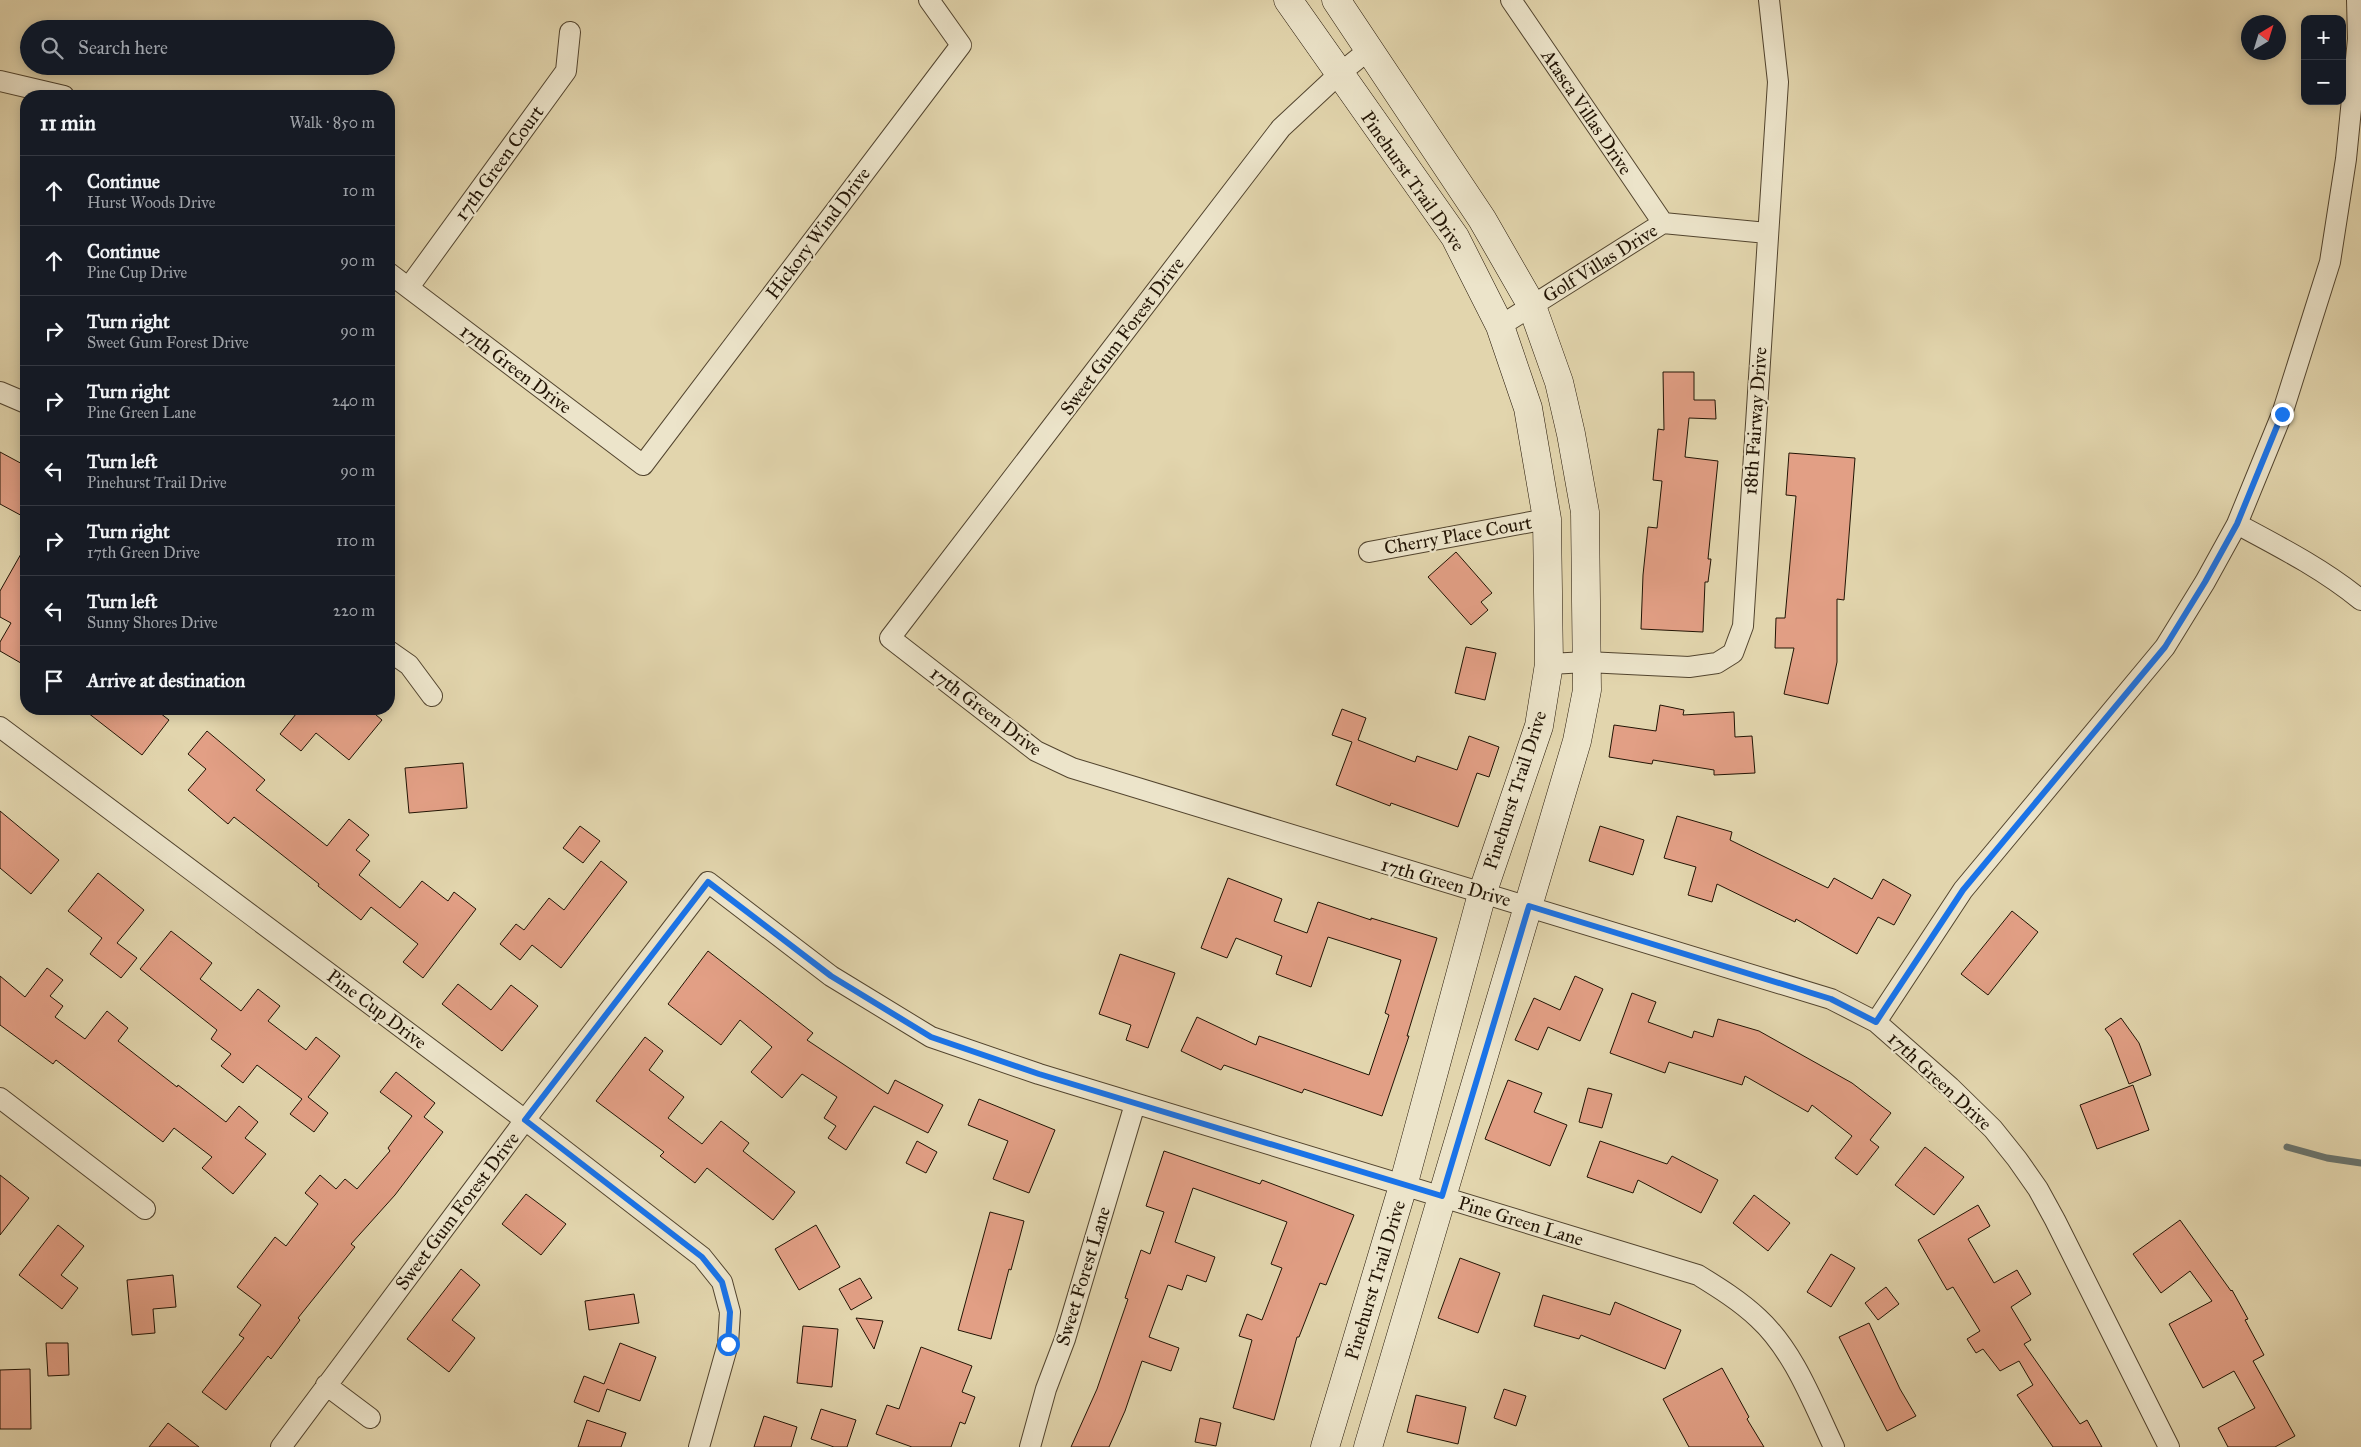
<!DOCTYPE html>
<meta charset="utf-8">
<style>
:root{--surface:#171b24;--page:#242831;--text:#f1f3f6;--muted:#9ea1a6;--line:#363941}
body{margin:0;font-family:"IM FELL Great Primer",serif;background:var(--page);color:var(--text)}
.controls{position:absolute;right:15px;top:15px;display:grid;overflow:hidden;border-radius:10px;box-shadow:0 2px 12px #0003}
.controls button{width:45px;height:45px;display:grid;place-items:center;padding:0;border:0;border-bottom:1px solid var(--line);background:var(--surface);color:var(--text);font:25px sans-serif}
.compass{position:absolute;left:2241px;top:15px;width:45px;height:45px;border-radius:50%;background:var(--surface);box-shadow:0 2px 12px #0003;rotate:38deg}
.stop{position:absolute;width:15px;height:15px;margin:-11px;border:4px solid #1a73e8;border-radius:50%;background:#fff}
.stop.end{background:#1a73e8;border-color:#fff;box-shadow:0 1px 5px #0008}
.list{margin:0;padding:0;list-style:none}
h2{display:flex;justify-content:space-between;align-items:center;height:65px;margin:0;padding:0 20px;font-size:21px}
h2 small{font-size:16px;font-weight:400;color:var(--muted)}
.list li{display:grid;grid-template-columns:32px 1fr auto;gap:15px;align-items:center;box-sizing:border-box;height:70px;padding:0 20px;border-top:1px solid var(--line)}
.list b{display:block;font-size:19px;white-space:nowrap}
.list p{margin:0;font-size:16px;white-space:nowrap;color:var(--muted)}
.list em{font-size:16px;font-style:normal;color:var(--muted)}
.icon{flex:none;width:28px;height:28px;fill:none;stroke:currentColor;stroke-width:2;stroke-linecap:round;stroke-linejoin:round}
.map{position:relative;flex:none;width:2361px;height:1447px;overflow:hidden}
.search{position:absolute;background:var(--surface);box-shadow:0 2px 12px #0003;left:20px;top:20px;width:375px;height:55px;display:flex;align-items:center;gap:12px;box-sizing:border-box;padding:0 18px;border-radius:28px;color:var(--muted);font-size:19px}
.panel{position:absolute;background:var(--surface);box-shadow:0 2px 12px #0003;left:20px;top:90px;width:375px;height:625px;border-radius:20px}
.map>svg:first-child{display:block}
</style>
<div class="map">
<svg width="2361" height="1447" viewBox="0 0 2361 1447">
<rect width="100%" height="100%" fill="#e2d5ad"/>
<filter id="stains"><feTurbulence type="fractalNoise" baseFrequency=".004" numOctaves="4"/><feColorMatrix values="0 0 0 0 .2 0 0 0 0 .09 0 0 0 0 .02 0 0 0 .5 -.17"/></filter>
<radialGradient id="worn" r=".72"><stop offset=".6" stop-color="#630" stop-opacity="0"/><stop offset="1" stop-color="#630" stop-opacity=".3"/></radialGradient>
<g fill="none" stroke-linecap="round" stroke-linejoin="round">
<!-- stream -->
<path stroke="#6a756f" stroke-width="7" d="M2287 1147 2327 1158 2361 1163"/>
</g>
<!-- building -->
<path fill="#e29f85" stroke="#221404" d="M1663 372H1694V400H1715L1716 419 1689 418 1685 457 1718 461 1708 559H1711L1708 582H1705L1703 632 1641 629 1643 575 1648 527 1657 528 1662 481 1653 480 1658 429 1664 430Z
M0 452 26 466V518L0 504Z
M1789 453 1855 458 1844 600 1837 599V662L1828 704 1784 694 1794 648H1775L1776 618H1785L1796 496 1786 495Z
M26 545V666L0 651V642L11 623 0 617V591Z
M1456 552 1492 593 1481 602 1488 610 1471 625 1428 577Z
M1466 647 1496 653 1485 700 1455 693Z
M1660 705 1684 710 1683 715 1734 712 1735 737 1752 736 1755 773 1714 775V770L1653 760 1652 764 1609 757 1614 725 1656 731Z
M83 709H155L169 720 142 755Z
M300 709H369L382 720 349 760 316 733 301 751 280 734Z
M1342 709 1366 718 1358 740 1415 762 1417 756 1457 770 1469 736 1499 747 1489 777 1477 773 1458 827 1391 803 1390 806 1336 785 1352 742 1332 735Z
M207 731 265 780 256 790 327 846 349 819 369 835 356 850 370 861 359 875 400 908 422 881 448 901 454 892 476 909 423 978 403 962 418 944 371 907 361 920 318 886 319 884 234 817 228 824 188 790 206 769 188 754Z
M463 763 467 808 409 813 405 768Z
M0 811 59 860 31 894 0 868Z
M1677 816 1732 832 1730 840 1828 888 1834 878 1872 899 1883 879 1911 895 1894 925 1878 917 1857 954 1796 919 1795 922 1717 884 1712 902 1688 895 1696 867 1664 858Z
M580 826 600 841 583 863 563 848Z
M1600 826 1644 840 1633 875 1589 861Z
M601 861 627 882 561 968 532 945 520 960 500 944 516 924 524 930 549 898 564 910Z
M98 873 144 910 117 943 137 958 121 978 90 954 102 938 68 911Z
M1228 878 1282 899 1274 921 1307 933 1318 902 1371 920V918L1437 938 1407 1036H1409L1382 1116 1304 1089 1302 1093 1224 1065 1221 1070 1181 1051 1197 1017 1256 1045 1259 1036 1369 1075 1389 1015 1385 1013 1401 960 1328 937 1311 987 1276 974 1282 956 1236 938 1227 958 1201 948Z
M2012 911 2038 932 1988 995 1961 974Z
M171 931 212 963 200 979 241 1011 258 989 280 1006 268 1021 306 1050 316 1037 340 1056 308 1097 328 1113 314 1132 290 1114 302 1099 257 1065 243 1083 221 1066 231 1054 211 1039 217 1030 140 969Z
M708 951 813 1033 807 1040 888 1094 895 1080 943 1105 928 1133 874 1106 846 1150 828 1138 836 1126 824 1118 837 1097 802 1074 782 1098 751 1072 772 1047 740 1020 721 1045 668 1004Z
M1120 954 1175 973 1148 1048 1126 1040 1131 1025 1099 1014Z
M47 968 63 980 50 996 63 1006 55 1017 85 1039 107 1011 128 1028 118 1041 177 1087 178 1085 226 1122 239 1106 258 1122 245 1138 266 1154 233 1194 202 1168 212 1157 174 1128 163 1142 56 1060 53 1064 0 1025V976L25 997Z
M1575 976 1603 989 1580 1041 1548 1027 1538 1050 1515 1040 1534 998 1560 1010Z
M458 984 491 1010 511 985 538 1006 502 1051 442 1004Z
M1632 993 1656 1002 1648 1022 1692 1038 1694 1031 1713 1037 1718 1019 1759 1031 1852 1083 1891 1113 1870 1140 1879 1147 1857 1175 1835 1158 1852 1136 1812 1105 1808 1112 1745 1076 1742 1085 1669 1062 1665 1073 1610 1053Z
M2121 1018 2139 1043 2151 1075 2129 1084 2111 1037 2105 1029Z
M645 1037 663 1051 649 1070 684 1097 668 1118 702 1144 721 1121 749 1143 743 1151 795 1192 773 1220 707 1168 695 1183 660 1156 664 1152 596 1101Z
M396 1072 435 1103 424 1117 443 1132 395 1195 351 1244 355 1247 298 1318 300 1320 271 1359 268 1356 226 1410 202 1392 244 1338 239 1335 261 1305 237 1287 275 1237 286 1246 318 1204 305 1193 320 1175 336 1189 345 1179 357 1189 390 1151 388 1148 412 1116 380 1092Z
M1508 1080 1542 1093 1534 1112 1567 1125 1550 1166 1485 1139Z
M2133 1085 2149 1130 2097 1149 2080 1105Z
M1588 1088 1612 1094 1602 1128 1579 1122Z
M979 1099 1055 1130 1029 1193 993 1179 1008 1141 968 1125Z
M917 1141 937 1152 926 1173 906 1163Z
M1600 1141 1667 1164 1672 1156 1718 1180 1701 1213 1638 1180 1633 1193 1587 1177Z
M1925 1147 1964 1177 1934 1215 1895 1185Z
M1164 1151 1260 1184 1262 1180 1354 1215 1326 1285 1320 1283 1299 1337H1297L1274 1420 1233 1408 1252 1340 1239 1336 1247 1314 1262 1320 1282 1268 1271 1264 1287 1222 1193 1188 1175 1242 1215 1257 1206 1282 1187 1275 1182 1290 1168 1285 1149 1337 1179 1348 1171 1371 1142 1361 1125 1411 1109 1447H1071L1097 1389 1128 1299 1125 1298 1141 1250 1150 1254 1164 1212 1146 1206Z
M0 1175 29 1198 0 1235Z
M526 1194 566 1224 541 1255 502 1224Z
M1754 1195 1790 1223 1768 1251 1733 1223Z
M1978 1205 1990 1226 1968 1239 1994 1283 2017 1270 2031 1294 2011 1307 2031 1340 2024 1344 2080 1424 2087 1420 2102 1447H2053L2017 1395 2033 1385 2019 1361 2000 1371 1983 1349 1976 1353 1967 1339 1980 1331 1953 1287 1947 1290 1918 1240Z
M990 1212 1024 1221 1011 1270 1009 1269 991 1339 958 1330Z
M2180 1220 2231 1291 2232 1290 2248 1319 2245 1320 2264 1355 2253 1361 2295 1436 2275 1447H2228L2218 1428 2255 1408 2234 1371 2203 1388 2169 1324 2212 1301 2190 1271 2161 1293 2133 1254Z
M58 1225 84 1246 61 1275 78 1288 62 1309 19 1275Z
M816 1225 840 1267 799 1290 775 1249Z
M1831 1254 1855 1268 1831 1307 1807 1292Z
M1460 1258 1500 1273 1478 1333 1438 1318Z
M461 1269 480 1285 452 1320 475 1338 449 1372 407 1339Z
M173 1275 176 1307 153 1309 155 1333 132 1335 127 1280Z
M860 1278 872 1298 851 1310 839 1289Z
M1886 1287 1899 1304 1878 1320 1865 1303Z
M634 1294 639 1323 589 1330 585 1301Z
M1543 1295 1610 1315 1615 1302 1681 1330 1665 1369 1581 1335 1579 1339 1534 1326Z
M856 1318 883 1321 874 1349Z
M1869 1323 1900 1389 1916 1416 1887 1431 1839 1337Z
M803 1326 838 1329 832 1387 797 1383Z
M46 1343H68L69 1375 48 1376Z
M620 1343 656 1357 640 1401 607 1389 599 1412 574 1402 584 1376 604 1384Z
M921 1347 972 1366 962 1392 975 1397 965 1424 960 1422 951 1447H912L876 1434 887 1405 899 1409Z
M1722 1368 1749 1417 1747 1419 1764 1447H1689L1663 1399Z
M30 1369 31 1429H0V1370Z
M1504 1389 1526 1396 1516 1426 1494 1418Z
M1416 1395 1466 1407 1458 1444 1407 1432Z
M821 1409 856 1420 847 1447H834L811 1439Z
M764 1416 797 1427 791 1447H754Z
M1200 1418 1221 1423 1216 1446 1195 1442Z
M587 1420 626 1433 621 1447H578Z
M168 1423 199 1447H149Z"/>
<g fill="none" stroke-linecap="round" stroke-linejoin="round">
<defs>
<path id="street" d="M1511 0 1663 223
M1370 49 1339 74 1281 128 890 638 1036 751 1072 768 1831 999 1876 1022 1950 1087 1993 1129 2017 1159 2038 1189 2055 1220 2169 1447
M0 81 64 96
M389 273 643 465 961 45 929 0
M409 287 566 71 570 32
M1500 326 1663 223 1767 233
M0 392 26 403
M2237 524C2280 547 2323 569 2361 600
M1369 552 1547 519
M389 651 409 665 432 696
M1549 664 1587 662 1689 667 1717 663 1733 653 1743 626 1778 82 1769 0
M0 727 525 1120 702 1257 722 1282 730 1312 728 1344 699 1447
M1876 1022 1963 890 2165 647 2205 582 2237 524 2282 414 2330 262 2346 159 2358 39 2357 0
M0 1098 145 1209
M326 1385 370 1418
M281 1447 525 1120 708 882 831 976 931 1037 1039 1074 1698 1275C1719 1288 1740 1301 1758 1318 1794 1351 1813 1403 1834 1447
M1030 1447 1046 1389 1065 1339 1135 1104"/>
<path id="secondary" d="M1288 0 1455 237 1500 326 1528 408 1547 519 1549 664 1539 726 1482 894 1403 1186 1325 1447
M1336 0 1482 219 1532 306 1559 382 1571 434 1585 512 1587 690 1577 741 1368 1447"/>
</defs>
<!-- street casing -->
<use href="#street" stroke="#52442e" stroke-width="22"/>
<!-- secondary casing -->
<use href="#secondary" stroke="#221404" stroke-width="29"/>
<!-- street -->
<use href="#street" stroke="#ece4ca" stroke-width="20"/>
<!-- secondary -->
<use href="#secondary" stroke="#ece4ca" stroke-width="28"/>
</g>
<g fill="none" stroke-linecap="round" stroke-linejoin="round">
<!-- route -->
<path stroke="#1a73e8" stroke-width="6" d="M728 1344 730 1312 722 1282 702 1257 525 1120 708 882 831 976 931 1037 1039 1074 1442 1196 1529 906 1831 999 1876 1022 1963 890 2165 647 2205 582 2237 524 2282 414"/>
</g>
<g text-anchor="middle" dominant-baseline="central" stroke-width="4.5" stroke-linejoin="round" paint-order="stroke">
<!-- street labels -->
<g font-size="19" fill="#221404" stroke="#ece4ca">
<text transform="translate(1587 112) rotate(56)">Atasca Villas Drive</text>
<text transform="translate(499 163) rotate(-54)">17th Green Court</text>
<text transform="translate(1413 181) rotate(55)">Pinehurst Trail Drive</text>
<text transform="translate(818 233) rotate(-53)">Hickory Wind Drive</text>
<text transform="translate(1600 263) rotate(-32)">Golf Villas Drive</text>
<text transform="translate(1122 336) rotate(-53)">Sweet Gum Forest Drive</text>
<text transform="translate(516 369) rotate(37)">17th Green Drive</text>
<text transform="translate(1755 421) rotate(-86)">18th Fairway Drive</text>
<text transform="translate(1458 535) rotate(-10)">Cherry Place Court</text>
<text transform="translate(986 711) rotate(37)">17th Green Drive</text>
<text transform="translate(1515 790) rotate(-72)">Pinehurst Trail Drive</text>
<text transform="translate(1446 882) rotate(16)">17th Green Drive</text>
<text transform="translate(377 1009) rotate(37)">Pine Cup Drive</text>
<text transform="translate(1940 1081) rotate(43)">17th Green Drive</text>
<text transform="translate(457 1211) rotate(-53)">Sweet Gum Forest Drive</text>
<text transform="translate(1521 1221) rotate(17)">Pine Green Lane</text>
<text transform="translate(1083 1276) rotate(-73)">Sweet Forest Lane</text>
<text transform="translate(1375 1280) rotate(-73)">Pinehurst Trail Drive</text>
</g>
</g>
<rect width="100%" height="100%" filter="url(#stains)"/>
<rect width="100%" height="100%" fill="url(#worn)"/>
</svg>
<div class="controls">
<button>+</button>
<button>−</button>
</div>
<svg class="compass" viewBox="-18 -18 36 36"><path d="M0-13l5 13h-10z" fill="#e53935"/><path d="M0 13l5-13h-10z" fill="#9ea1a6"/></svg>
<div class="stop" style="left:728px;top:1344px"></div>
<div class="stop end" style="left:2282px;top:414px"></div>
<div class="search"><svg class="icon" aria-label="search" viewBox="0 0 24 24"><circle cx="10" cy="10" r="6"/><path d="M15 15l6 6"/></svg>Search here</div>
<section class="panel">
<h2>11 min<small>Walk · 850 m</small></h2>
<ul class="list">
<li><svg class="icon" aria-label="ahead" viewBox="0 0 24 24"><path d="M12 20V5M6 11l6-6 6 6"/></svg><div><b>Continue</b><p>Hurst Woods Drive</p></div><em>10 m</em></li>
<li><svg class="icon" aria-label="ahead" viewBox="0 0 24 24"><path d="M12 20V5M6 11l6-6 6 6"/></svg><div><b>Continue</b><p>Pine Cup Drive</p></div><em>90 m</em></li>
<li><svg class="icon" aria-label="right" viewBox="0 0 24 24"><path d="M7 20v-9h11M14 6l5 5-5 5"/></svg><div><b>Turn right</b><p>Sweet Gum Forest Drive</p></div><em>90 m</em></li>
<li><svg class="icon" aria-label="right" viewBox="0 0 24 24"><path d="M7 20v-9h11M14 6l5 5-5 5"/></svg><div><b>Turn right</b><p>Pine Green Lane</p></div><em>240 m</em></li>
<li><svg class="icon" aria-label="left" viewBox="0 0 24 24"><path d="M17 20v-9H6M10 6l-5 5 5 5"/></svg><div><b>Turn left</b><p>Pinehurst Trail Drive</p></div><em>90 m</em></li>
<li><svg class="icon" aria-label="right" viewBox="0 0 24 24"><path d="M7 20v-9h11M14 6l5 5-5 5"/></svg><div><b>Turn right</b><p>17th Green Drive</p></div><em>110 m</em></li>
<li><svg class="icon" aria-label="left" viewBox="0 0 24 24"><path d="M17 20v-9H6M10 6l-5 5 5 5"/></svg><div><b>Turn left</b><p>Sunny Shores Drive</p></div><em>220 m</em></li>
<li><svg class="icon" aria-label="arrive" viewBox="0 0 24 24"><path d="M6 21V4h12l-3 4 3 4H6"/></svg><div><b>Arrive at destination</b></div></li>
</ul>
</section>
</div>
